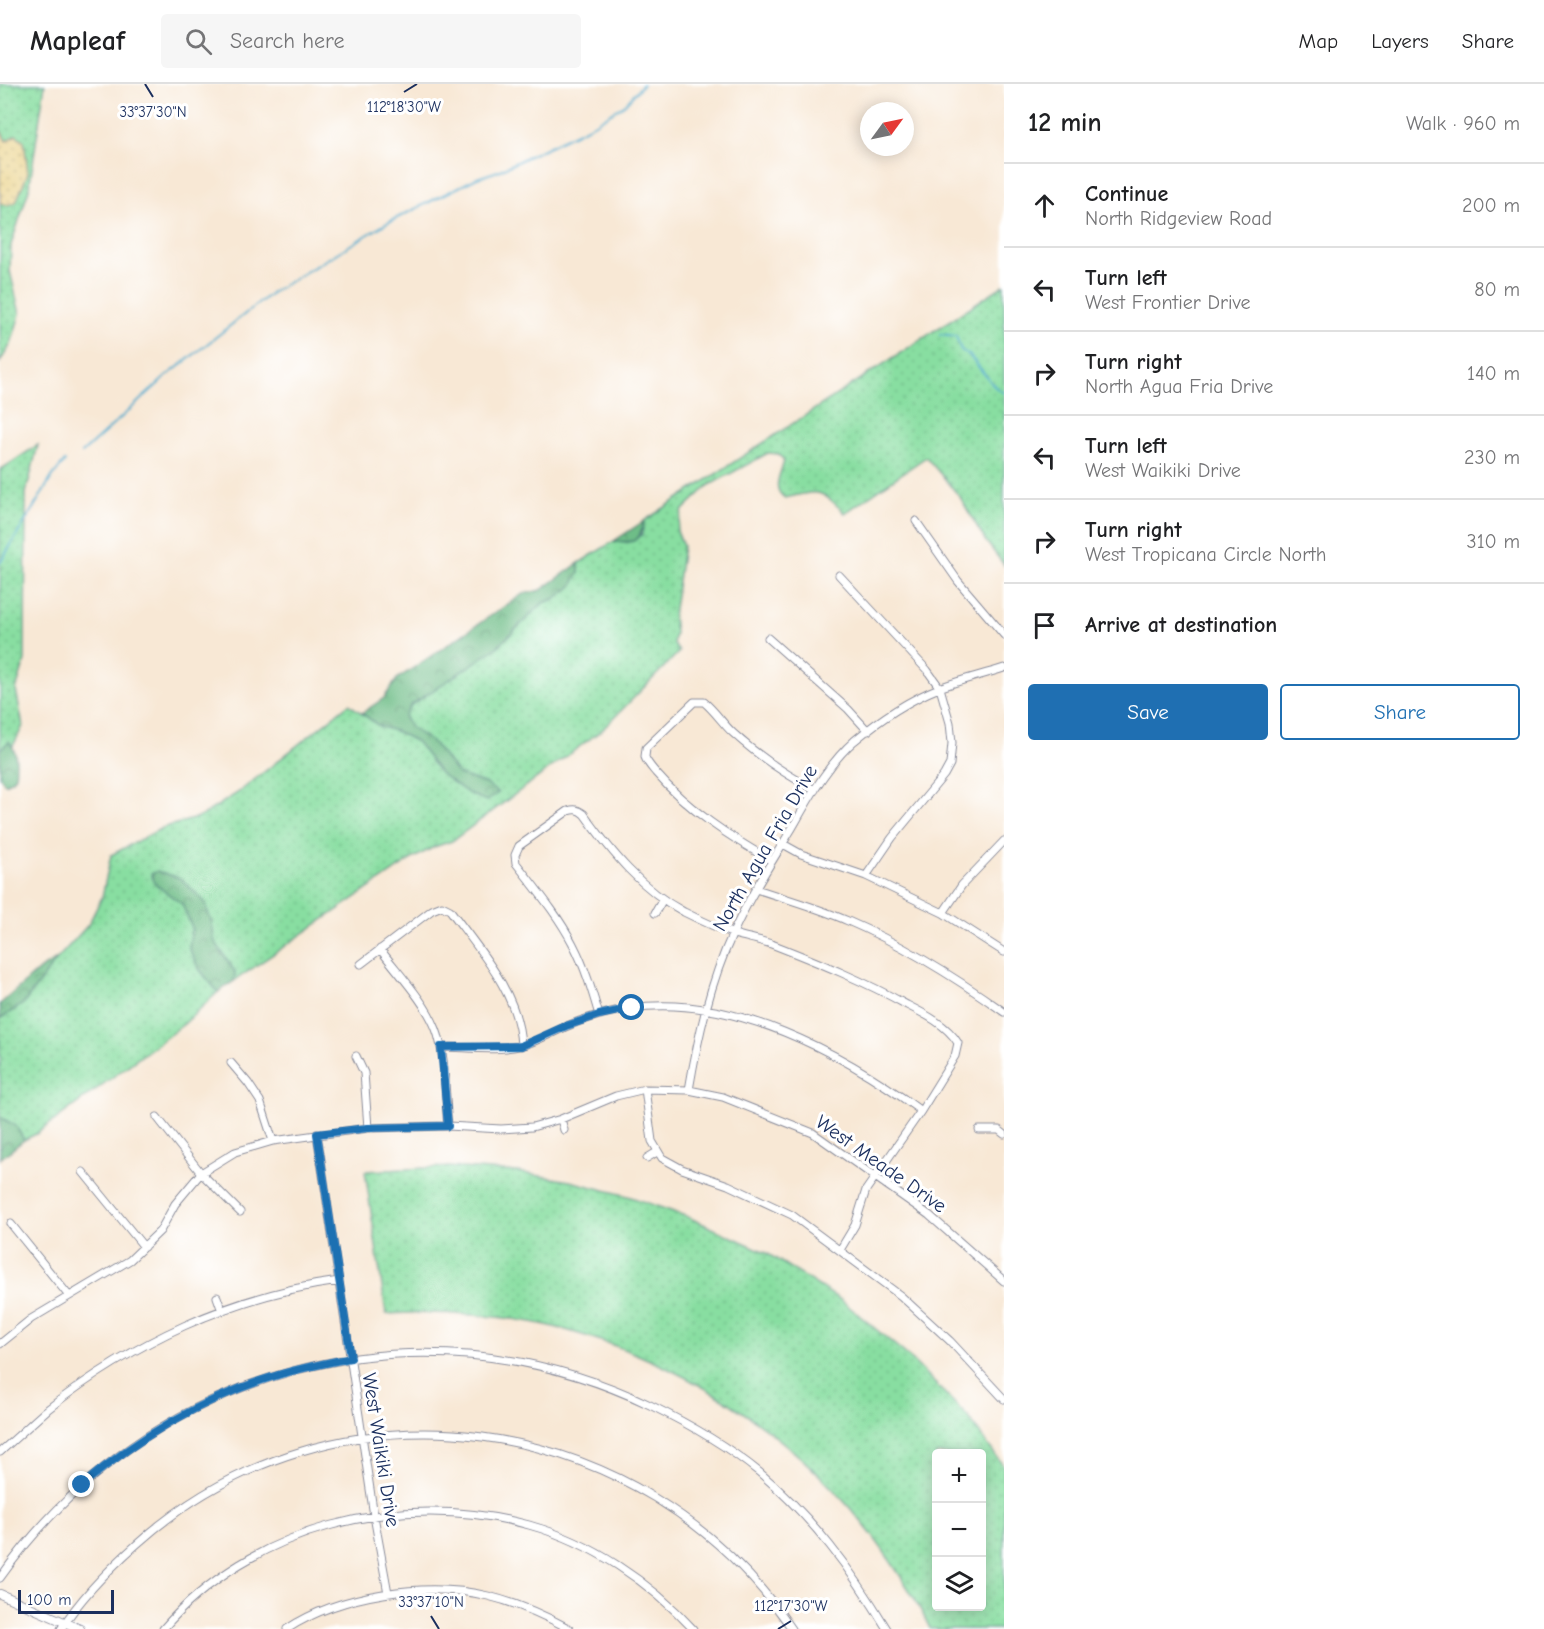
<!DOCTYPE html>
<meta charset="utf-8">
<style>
:root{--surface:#fff;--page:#f6f6f6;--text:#202124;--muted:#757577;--line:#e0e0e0;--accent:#1f6fb2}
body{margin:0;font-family:"Comic Neue",sans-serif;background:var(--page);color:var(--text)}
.controls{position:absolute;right:18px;bottom:18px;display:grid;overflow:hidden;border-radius:6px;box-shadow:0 3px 15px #0003}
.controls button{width:54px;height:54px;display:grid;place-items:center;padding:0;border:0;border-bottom:2px solid var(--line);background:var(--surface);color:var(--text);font:30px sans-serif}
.compass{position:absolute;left:860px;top:18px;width:54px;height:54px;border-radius:50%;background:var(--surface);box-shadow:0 3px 15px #0003;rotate:57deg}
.scale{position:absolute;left:18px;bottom:15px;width:96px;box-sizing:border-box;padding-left:6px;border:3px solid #1b2f5e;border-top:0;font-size:16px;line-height:21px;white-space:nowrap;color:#1b2f5e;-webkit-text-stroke:4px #fff;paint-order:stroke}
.stop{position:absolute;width:18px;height:18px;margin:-14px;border:4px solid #1f6fb2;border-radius:50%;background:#fff}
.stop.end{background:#1f6fb2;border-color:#fff;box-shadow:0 2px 6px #0008}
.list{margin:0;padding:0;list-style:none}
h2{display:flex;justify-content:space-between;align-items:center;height:78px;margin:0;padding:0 24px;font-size:26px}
h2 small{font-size:20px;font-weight:400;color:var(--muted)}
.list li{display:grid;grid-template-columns:39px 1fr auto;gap:18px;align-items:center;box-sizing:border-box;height:84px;padding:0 24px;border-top:2px solid var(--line)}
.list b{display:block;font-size:22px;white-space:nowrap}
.list p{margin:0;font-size:20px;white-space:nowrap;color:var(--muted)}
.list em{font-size:20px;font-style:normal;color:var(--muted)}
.actions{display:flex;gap:12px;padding:18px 24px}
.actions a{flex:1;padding:14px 0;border:2px solid var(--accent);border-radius:6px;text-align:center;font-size:21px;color:var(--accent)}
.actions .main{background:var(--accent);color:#fff}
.icon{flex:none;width:33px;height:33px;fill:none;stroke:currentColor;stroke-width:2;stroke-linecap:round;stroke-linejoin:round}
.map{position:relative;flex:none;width:1004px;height:1545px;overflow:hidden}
header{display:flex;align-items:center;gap:36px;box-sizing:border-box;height:84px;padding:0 30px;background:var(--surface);border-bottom:2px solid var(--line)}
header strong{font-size:28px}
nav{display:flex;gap:33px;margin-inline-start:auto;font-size:21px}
.search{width:420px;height:54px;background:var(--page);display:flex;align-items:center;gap:15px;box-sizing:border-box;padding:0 21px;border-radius:6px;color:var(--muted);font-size:22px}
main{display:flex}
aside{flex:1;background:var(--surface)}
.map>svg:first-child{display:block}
</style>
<header>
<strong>Mapleaf</strong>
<div class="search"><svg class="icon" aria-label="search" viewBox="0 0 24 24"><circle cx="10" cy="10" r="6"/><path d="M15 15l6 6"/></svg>Search here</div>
<nav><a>Map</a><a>Layers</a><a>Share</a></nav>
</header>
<main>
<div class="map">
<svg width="1004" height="1545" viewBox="0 0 1004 1545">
<defs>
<pattern id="grass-dots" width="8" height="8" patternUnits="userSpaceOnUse" patternTransform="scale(1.5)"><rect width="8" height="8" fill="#88dea1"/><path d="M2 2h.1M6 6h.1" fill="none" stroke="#75bf8d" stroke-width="1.8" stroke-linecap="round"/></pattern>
<pattern id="forest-crowns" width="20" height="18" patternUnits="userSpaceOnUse" patternTransform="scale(1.5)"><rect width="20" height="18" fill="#6ebd87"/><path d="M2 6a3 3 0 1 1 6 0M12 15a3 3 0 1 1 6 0" fill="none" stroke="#5a9a72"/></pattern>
<pattern id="sand-dots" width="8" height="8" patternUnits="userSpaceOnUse" patternTransform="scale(1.5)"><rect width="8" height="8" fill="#eeda9e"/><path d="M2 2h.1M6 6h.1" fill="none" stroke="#ccbb8a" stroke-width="1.8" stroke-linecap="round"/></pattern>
</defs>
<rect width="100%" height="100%" fill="#fff"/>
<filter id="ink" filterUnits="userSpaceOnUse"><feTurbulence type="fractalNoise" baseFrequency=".0167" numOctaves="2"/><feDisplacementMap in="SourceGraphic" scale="12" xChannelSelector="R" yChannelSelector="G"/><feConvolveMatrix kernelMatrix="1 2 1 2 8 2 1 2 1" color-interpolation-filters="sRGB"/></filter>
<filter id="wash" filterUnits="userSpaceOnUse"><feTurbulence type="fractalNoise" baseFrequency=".008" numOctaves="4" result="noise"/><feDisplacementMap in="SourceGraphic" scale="24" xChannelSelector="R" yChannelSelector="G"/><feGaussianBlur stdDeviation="1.35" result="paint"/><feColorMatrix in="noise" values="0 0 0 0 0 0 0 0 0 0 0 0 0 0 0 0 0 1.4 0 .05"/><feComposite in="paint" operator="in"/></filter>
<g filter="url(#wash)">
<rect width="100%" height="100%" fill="#f8e8d5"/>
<!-- grass -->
<path fill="url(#grass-dots)" stroke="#528680" stroke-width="1.5" fill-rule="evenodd" d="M0 0H45L29 105 11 161 10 187 20 230 11 260 0 278V119L8 121 16 118 20 107 6 57 0 45Z
M1004 201V481L985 456 960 413 926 373 845 429C818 404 821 406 785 414 771 405 780 391 784 377L779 370 768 369 708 402 683 426 677 447 683 462 673 532 675 549 673 559 679 568 602 646 452 757 434 763 412 775 234 897 235 888 214 856 212 839 155 800 182 820 192 843 189 864 200 886 218 908 184 940 36 1050 24 1056 16 1042 0 1033V935L24 919 57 875 88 841 102 813 111 771 162 744 200 733 239 708 349 620 379 642 398 648 417 658 440 689 468 709 487 716 497 709 486 700 458 690 434 660 410 643 404 632 411 621 495 565 543 519 554 515 579 489V479L614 457 629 458 642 451 644 437Z
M38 361 26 409 25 577 16 606 23 642 13 662 9 658 0 665V386Z
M448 1083 517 1088 570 1097 628 1112 688 1133 765 1168 841 1216 907 1271 968 1333 1004 1383V1545H930C920 1522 906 1500 891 1478 815 1364 699 1283 566 1246 513 1231 441 1227 386 1230L365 1087ZM936 1370H981V1522H936Z"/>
<!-- forest -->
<path fill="url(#forest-crowns)" stroke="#447672" stroke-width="1.5" d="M644 437C640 459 635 459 614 457Z
M579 479V489L571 503 554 515 543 519 495 565 411 621 404 632 410 643 434 660 458 690 486 700 498 709 486 717 468 709 440 689 417 658 398 648 379 642 362 629 384 614 397 595 523 510 541 506Z
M9 658C18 667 16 682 15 694L5 700 0 693V665Z
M157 787 180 794 204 817 212 839 214 856 235 888 234 897 218 908 200 886 189 864 192 843 182 820 155 800 151 790Z
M57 875 24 919 0 935V920L40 885Z
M0 1033 16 1042 24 1056 0 1075Z"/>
<!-- sand -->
<path fill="url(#sand-dots)" stroke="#84847e" stroke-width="1.5" d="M0 45 6 57 16 51 24 57 28 89 16 118 8 121 0 119Z"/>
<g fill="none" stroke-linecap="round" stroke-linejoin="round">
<!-- stream -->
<path stroke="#50abce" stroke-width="2" d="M940 250 956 252 961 266 969 271 995 303 1004 309
M82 369 168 291 274 207 387 139 477 94 498 87 587 44 624 21 643 0
M0 479 52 393 65 377"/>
</g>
</g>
<g filter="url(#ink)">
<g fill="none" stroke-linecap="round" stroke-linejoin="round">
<defs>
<path id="minor" d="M916 437 958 497 1004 551
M839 491 927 586 940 604 950 639 952 659 950 680 944 691 892 754 866 792
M768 554 848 625 868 647
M783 760 801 770 866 792 943 829 1004 868
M772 777C730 753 688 726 656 689 652 684 647 679 645 673 645 671 646 667 646 664L694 618H704C715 627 723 640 733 649 758 672 785 690 815 706
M756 805C787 815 819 824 848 837 904 861 955 893 1004 928
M655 829 663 815
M943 829 962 801 1004 757
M380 865C398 889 425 917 436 945 446 970 445 1014 448 1042
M361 880 432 826 442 822 450 826C479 866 519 909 521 962
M599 931C592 907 585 883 573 860 558 831 536 805 516 779L515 771 519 762 568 727C574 725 578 725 584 730 612 769 641 805 684 828 700 836 717 844 734 850 747 854 761 856 774 861 820 879 864 897 907 921 925 930 947 941 958 959L955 972 921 1027 866 1106 855 1141 840 1166
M441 963C466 963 499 968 523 961 538 957 551 949 565 943 585 934 608 928 631 924 731 909 843 969 921 1027
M356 972 364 989 368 1044
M231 979 248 999 260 1017 273 1057
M645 1005 652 1057 662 1074 682 1085 728 1101 792 1131 901 1212 950 1257 1004 1315
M689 1006C698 953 710 898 733 849 749 813 771 779 791 746 809 715 827 681 854 657 879 636 909 616 939 604 960 596 982 591 1004 584
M157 1033 201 1089 240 1128
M561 1035 564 1046
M979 1046H999L1004 1050
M317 1050 374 1432 388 1509
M647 1074 657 1068
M83 1088 144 1163
M11 1140 69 1212
M217 1213 222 1227
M0 1260 31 1235 130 1176 160 1147 175 1120 201 1089 235 1068 273 1057 368 1044 448 1042 501 1045 532 1043 561 1035 616 1012 645 1005 689 1006 723 1013 813 1049 929 1131 1004 1197
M0 1368C16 1354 32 1339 48 1325 132 1259 232 1211 339 1197
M0 1494C149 1284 417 1209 650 1321 689 1340 726 1361 759 1388 813 1434 851 1485 887 1545
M61 1545C81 1513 108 1486 136 1461 334 1281 643 1325 792 1545
M163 1545C252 1442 400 1406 529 1441 591 1458 650 1498 693 1545
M287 1545C340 1510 427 1497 488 1512 517 1519 544 1531 570 1545"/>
<path id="tertiary" d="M0 1510 80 1545"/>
</defs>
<!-- minor casing -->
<use href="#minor" stroke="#8a8c9a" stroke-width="9"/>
<!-- tertiary casing -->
<use href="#tertiary" stroke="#8a8c9a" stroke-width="10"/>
<!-- minor -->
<use href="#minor" stroke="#fff" stroke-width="7"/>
<!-- tertiary -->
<use href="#tertiary" stroke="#fff" stroke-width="8"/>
</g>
</g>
<g fill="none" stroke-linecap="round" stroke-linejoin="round" filter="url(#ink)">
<!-- route -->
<path stroke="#1f6fb2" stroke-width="8" d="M82 1401C139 1353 203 1314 275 1292 300 1284 326 1279 351 1274L317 1050 368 1044 448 1042 441 963 521 962 566 942 599 931 632 924"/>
</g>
<!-- ticks -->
<path fill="none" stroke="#1b2f5e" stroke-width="2" d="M145 0 153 13M404 8 417 0M431 1532 439 1545M778 1545 791 1537"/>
<g text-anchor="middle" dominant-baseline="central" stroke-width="6" stroke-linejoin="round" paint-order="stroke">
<!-- street labels -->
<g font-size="20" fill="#1b2f5e" stroke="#fff">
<text transform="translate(765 764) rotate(-60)">North Agua Fria Drive</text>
<text transform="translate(881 1080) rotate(35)">West Meade Drive</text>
<text transform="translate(381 1366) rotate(81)">West Waikiki Drive</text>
</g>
</g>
<g font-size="15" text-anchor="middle" fill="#1b2f5e" stroke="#fff" stroke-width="6" stroke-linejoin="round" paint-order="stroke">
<text x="404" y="28">112°18'30"W</text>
<text x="153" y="33">33°37'30"N</text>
<text x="431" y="1523">33°37'10"N</text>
<text x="791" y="1527">112°17'30"W</text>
</g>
</svg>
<div class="controls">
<button>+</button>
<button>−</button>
<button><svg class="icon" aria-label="layers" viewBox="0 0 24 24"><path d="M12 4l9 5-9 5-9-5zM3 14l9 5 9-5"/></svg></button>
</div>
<svg class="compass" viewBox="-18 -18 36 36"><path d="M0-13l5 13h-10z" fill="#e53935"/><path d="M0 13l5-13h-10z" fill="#757577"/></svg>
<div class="scale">100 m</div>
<div class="stop" style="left:632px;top:924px"></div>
<div class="stop end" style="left:82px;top:1401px"></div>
</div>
<aside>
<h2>12 min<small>Walk · 960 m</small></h2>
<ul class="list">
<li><svg class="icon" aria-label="ahead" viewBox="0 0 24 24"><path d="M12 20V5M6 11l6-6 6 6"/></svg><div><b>Continue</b><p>North Ridgeview Road</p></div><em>200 m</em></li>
<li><svg class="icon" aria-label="left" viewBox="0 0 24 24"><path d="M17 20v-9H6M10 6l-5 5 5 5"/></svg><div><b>Turn left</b><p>West Frontier Drive</p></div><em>80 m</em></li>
<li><svg class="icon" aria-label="right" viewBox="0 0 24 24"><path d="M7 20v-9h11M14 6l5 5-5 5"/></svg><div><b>Turn right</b><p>North Agua Fria Drive</p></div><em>140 m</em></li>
<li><svg class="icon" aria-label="left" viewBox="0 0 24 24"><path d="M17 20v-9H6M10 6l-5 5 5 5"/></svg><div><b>Turn left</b><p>West Waikiki Drive</p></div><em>230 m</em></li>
<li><svg class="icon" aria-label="right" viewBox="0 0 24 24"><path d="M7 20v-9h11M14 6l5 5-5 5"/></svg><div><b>Turn right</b><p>West Tropicana Circle North</p></div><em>310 m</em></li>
<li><svg class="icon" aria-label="arrive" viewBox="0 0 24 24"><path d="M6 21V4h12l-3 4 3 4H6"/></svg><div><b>Arrive at destination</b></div></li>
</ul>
<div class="actions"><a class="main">Save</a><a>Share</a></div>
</aside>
</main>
